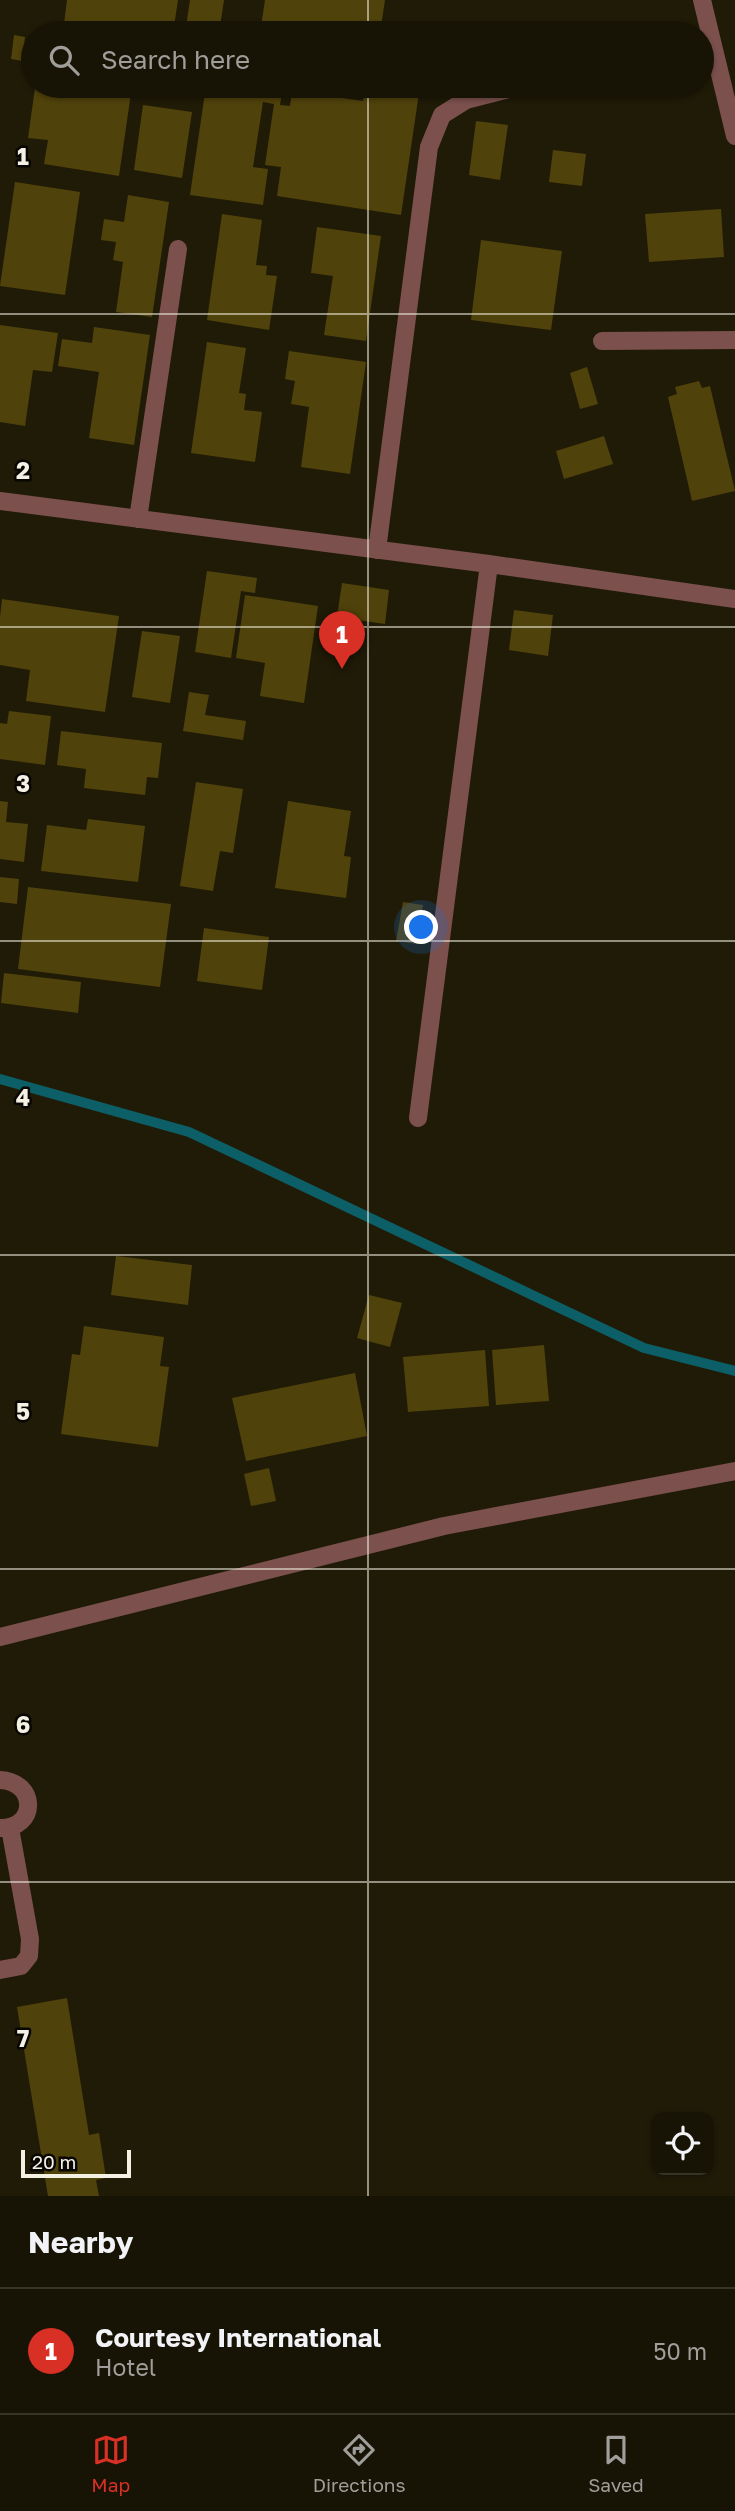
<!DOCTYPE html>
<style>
:root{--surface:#181405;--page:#211d0f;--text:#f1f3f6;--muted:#9f9e9a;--line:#363327;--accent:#d93025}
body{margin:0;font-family:"Golos Text",sans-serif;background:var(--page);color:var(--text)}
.controls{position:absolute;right:21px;bottom:21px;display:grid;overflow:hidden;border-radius:14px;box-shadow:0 2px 5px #0004}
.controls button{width:63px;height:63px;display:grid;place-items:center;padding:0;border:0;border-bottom:2px solid var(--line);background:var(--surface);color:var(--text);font:35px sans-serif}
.scale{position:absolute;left:21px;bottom:18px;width:110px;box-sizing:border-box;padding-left:7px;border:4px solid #f4f0e4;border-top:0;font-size:19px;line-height:24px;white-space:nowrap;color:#f4f0e4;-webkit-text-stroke:5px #080602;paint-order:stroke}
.you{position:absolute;left:422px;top:928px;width:24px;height:24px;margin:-18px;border:5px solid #fff;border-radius:50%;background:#1a73e8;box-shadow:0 0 0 10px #1a73e833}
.badge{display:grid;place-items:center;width:46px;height:46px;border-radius:50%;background:var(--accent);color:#fff;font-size:23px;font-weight:700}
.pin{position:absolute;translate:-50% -58px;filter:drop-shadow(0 2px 4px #0008)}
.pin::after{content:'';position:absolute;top:37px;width:24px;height:21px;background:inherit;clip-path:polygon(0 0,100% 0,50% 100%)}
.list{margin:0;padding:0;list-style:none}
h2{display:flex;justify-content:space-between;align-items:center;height:91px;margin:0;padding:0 28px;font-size:30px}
h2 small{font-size:23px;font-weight:400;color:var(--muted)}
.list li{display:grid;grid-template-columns:46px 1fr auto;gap:21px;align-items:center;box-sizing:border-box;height:126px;padding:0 28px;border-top:2px solid var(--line)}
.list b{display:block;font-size:26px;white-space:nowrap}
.list p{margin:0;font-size:23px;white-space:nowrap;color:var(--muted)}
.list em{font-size:23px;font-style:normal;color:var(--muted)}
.icon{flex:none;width:38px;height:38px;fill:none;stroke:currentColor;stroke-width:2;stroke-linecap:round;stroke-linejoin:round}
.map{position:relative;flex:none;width:735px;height:2196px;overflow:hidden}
.search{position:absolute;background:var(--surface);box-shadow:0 2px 5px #0004;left:21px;right:21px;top:21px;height:77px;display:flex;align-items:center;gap:18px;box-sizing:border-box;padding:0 24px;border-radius:38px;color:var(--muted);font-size:26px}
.sheet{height:217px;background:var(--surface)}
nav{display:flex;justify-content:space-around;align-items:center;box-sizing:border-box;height:98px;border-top:2px solid var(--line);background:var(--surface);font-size:19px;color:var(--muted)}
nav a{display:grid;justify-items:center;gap:4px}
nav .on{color:var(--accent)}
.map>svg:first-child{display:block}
</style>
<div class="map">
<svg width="735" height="2196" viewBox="0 0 735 2196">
<rect width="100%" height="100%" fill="#201b07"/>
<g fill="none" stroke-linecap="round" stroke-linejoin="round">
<!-- stream -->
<path stroke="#0c5f66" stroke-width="10" d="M0 1079 189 1132 644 1348 735 1371"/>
</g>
<!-- building -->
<path fill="#50420b" d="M67 0H178L173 33H102L103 30 64 24Z
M190 0H224L219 33H185Z
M265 0H385L380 33H260Z
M542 23 544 33H502V32Z
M14 35 25 37 22 61 11 59Z
M57 86H132L119 176 44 164 48 140 28 138 35 88 56 91Z
M206 86H283L280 105 290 106 292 91 363 101 365 86 419 93 401 215 277 196 281 167 265 165 274 104 263 102 253 167 268 169 263 205 190 195Z
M143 105 192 112 182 178 134 170Z
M476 121 508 125 500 180 469 175Z
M553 150 586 154 582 186 549 182Z
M15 182 80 192 65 295 0 286Z
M128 195 169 202 152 317 116 312 123 262 113 260 116 242 101 240 104 219 124 222Z
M721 209 724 257 649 262 645 214Z
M222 214 262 220 256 265 267 266 266 275 277 276 269 330 207 320Z
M317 227 381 236 366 341 324 335 333 276 311 273Z
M481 240 562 251 551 330 471 320Z
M0 325 58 333 52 372 33 370 25 426 0 422Z
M94 327 150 335 134 445 89 438 99 372 58 366 62 339 92 343Z
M207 342 246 348 239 393 246 394 244 410 262 412 255 462 191 453Z
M289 351 366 362 350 474 301 467 309 407 291 404 295 381 285 379Z
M587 367 598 404 580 409 570 373Z
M699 381 702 388 710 386 735 491 692 501 668 397 677 394 675 387Z
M604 436 613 464 564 479 556 451Z
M207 571 257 578 255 593 241 591 231 658 195 652Z
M342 583 389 590 385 624 337 617Z
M245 595 318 606 304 703 260 696 265 663 236 658Z
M2 599 119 616 105 712 26 701 30 670 0 665V617Z
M514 610 553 615 548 656 509 650Z
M142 631 180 636 170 703 132 697Z
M189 692 209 695 205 715 246 721 243 740 183 731Z
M9 711 51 716 45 765 0 759V723L7 724Z
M61 731 162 743 158 778 147 777 145 795 84 788 86 769 57 765Z
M196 782 243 789 233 853 220 851 213 891 180 886Z
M0 801 8 802 6 822 28 824 24 862 0 859Z
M288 801 351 811 344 856 351 857 346 898 275 888Z
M88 819 145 826 138 882 41 871 47 825 86 830Z
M0 877 19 879 17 904 0 902Z
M28 887 171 904 160 987 18 969Z
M403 902 423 905 417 944 396 941Z
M204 928 269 937 262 990 197 981Z
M4 973 81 982 78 1013 1 1003Z
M116 1256 192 1265 188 1305 111 1295Z
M369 1295 402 1303 390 1347 357 1338Z
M84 1326 164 1337 160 1366 169 1367 158 1447 61 1434 72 1354 80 1355Z
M544 1345 549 1401 496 1405 492 1350Z
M485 1350 489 1406 408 1412 403 1357Z
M355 1373 367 1436 246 1461 232 1398Z
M269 1468 276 1501 251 1506 244 1474Z
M67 1998 89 2135 99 2133 106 2178 96 2180 99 2196H48L17 2007Z"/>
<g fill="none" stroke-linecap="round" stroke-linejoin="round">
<!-- minor -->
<path stroke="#7b504d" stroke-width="18" d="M702 0 735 136
M602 341 735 340
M0 501 489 564 735 599
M138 519 178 249
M377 550 429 147 442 115 466 100 521 86
M418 1118 489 564
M0 1637 444 1526 735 1471
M0 1780C38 1782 37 1829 0 1828
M0 1970 21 1966 29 1956 30 1939 10 1828"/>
</g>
<!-- grid -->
<path fill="none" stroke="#f4f0e4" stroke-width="2" stroke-opacity="0.55" d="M368 0V33M368 86V2196M0 314H735M0 627H735M0 941H735M0 1255H735M0 1569H735M0 1882H735"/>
<g font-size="23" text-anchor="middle" font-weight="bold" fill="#f4f0e4" stroke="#080602" stroke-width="5" stroke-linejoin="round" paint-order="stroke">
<text x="23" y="165">1</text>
<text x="23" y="479">2</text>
<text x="23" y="792">3</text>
<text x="23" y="1106">4</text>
<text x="23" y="1420">5</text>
<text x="23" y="1733">6</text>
<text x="23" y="2047">7</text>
</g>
</svg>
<div class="controls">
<button><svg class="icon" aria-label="locate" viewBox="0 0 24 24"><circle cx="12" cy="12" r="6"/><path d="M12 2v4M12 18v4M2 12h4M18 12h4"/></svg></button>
</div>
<div class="scale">20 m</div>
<div class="you"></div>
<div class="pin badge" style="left:342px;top:669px">1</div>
<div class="search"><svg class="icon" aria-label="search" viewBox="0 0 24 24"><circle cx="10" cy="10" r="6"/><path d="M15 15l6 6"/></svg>Search here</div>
</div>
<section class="sheet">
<h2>Nearby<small></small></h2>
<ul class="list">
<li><span class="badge">1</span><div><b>Courtesy International</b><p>Hotel</p></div><em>50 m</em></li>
</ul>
</section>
<nav>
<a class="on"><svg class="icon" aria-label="map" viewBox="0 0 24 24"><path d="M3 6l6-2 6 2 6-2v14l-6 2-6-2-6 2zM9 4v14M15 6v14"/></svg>Map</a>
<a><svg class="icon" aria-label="directions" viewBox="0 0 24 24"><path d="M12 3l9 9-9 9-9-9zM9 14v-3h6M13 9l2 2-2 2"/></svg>Directions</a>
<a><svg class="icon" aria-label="saved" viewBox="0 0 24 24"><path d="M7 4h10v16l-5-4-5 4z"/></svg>Saved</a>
</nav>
